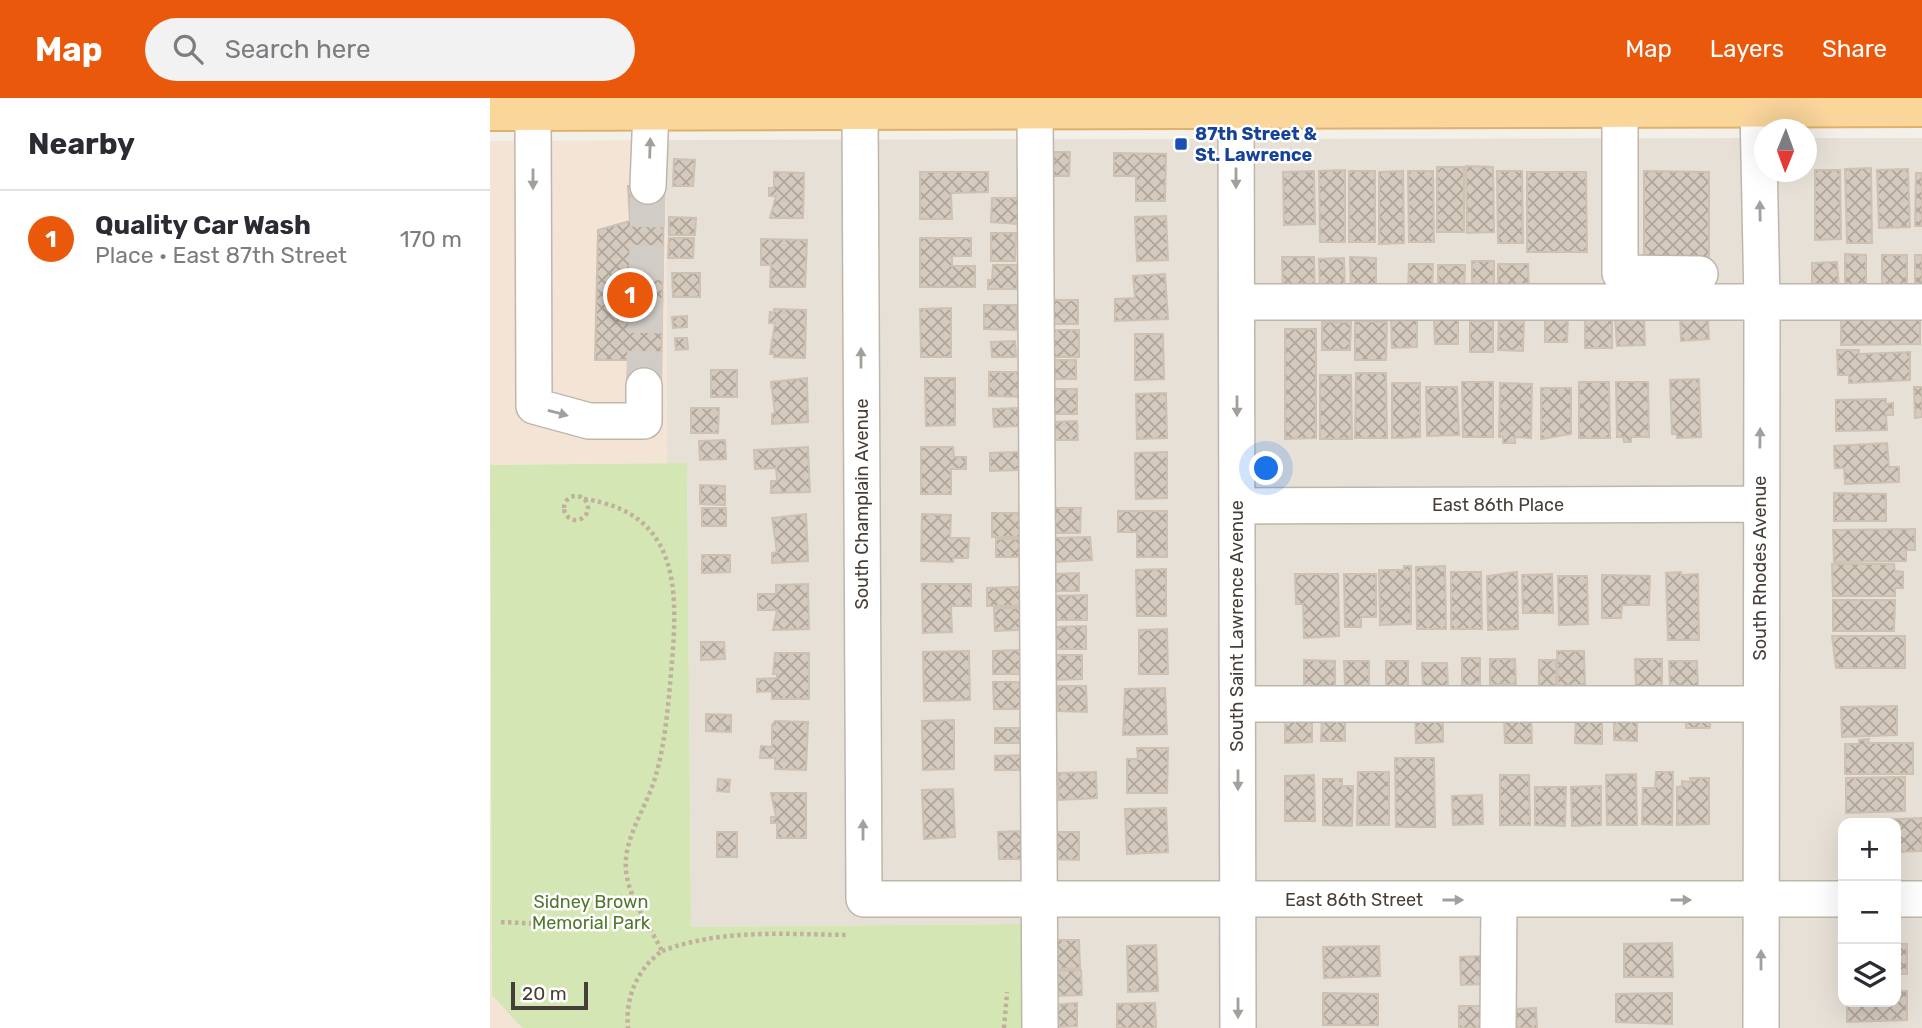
<!DOCTYPE html>
<meta charset="utf-8">
<style>
:root{--surface:#fff;--page:#f2f2f3;--text:#2b2b33;--muted:#7c7c81;--line:#e1e1e2;--accent:#ea580c}
body{margin:0;font-family:Rubik,sans-serif;background:var(--page);color:var(--text)}
.controls{position:absolute;right:21px;bottom:21px;display:grid;overflow:hidden;border-radius:14px;box-shadow:0 7px 28px #0002}
.controls button{width:63px;height:63px;display:grid;place-items:center;padding:0;border:0;border-bottom:2px solid var(--line);background:var(--surface);color:var(--text);font:35px sans-serif}
.compass{position:absolute;left:1264px;top:21px;width:63px;height:63px;border-radius:50%;background:var(--surface);box-shadow:0 7px 28px #0002;rotate:181deg}
.scale{position:absolute;left:21px;bottom:18px;width:77px;box-sizing:border-box;padding-left:7px;border:4px solid #473f37;border-top:0;font-size:19px;line-height:24px;white-space:nowrap;color:#473f37;-webkit-text-stroke:5px #fff;paint-order:stroke}
.you{position:absolute;left:777px;top:371px;width:24px;height:24px;margin:-18px;border:5px solid #fff;border-radius:50%;background:#1a73e8;box-shadow:0 0 0 10px #1a73e833}
.badge{display:grid;place-items:center;width:46px;height:46px;border-radius:50%;background:var(--accent);color:#fff;font-size:23px;font-weight:700}
.pin{position:absolute;translate:-50% -50%;border:4px solid #fff;box-shadow:0 2px 7px #0006}
.list{margin:0;padding:0;list-style:none}
h2{display:flex;justify-content:space-between;align-items:center;height:91px;margin:0;padding:0 28px;font-size:30px}
h2 small{font-size:23px;font-weight:400;color:var(--muted)}
.list li{display:grid;grid-template-columns:46px 1fr auto;gap:21px;align-items:center;box-sizing:border-box;height:98px;padding:0 28px;border-top:2px solid var(--line)}
.list b{display:block;font-size:26px;white-space:nowrap}
.list p{margin:0;font-size:23px;white-space:nowrap;color:var(--muted)}
.list em{font-size:23px;font-style:normal;color:var(--muted)}
.icon{flex:none;width:38px;height:38px;fill:none;stroke:currentColor;stroke-width:2;stroke-linecap:round;stroke-linejoin:round}
.map{position:relative;flex:none;width:1432px;height:930px;overflow:hidden}
header{display:flex;align-items:center;gap:42px;box-sizing:border-box;height:98px;padding:0 35px;background:var(--accent);color:#fff}
header strong{font-size:33px}
nav{display:flex;gap:38px;margin-inline-start:auto;font-size:24px}
.search{width:490px;height:63px;background:var(--page);display:flex;align-items:center;gap:18px;box-sizing:border-box;padding:0 24px;border-radius:38px;color:var(--muted);font-size:26px}
main{display:flex}
aside{flex:1;background:var(--surface)}
.map>svg:first-child{display:block}
</style>
<header>
<strong>Map</strong>
<div class="search"><svg class="icon" aria-label="search" viewBox="0 0 24 24"><circle cx="10" cy="10" r="6"/><path d="M15 15l6 6"/></svg>Search here</div>
<nav><a>Map</a><a>Layers</a><a>Share</a></nav>
</header>
<main>
<aside>
<h2>Nearby<small></small></h2>
<ul class="list">
<li><span class="badge">1</span><div><b>Quality Car Wash</b><p>Place · East 87th Street</p></div><em>170 m</em></li>
</ul>
</aside>
<div class="map">
<svg width="1432" height="930" viewBox="0 0 1432 930">
<defs>
<pattern id="building-cross-hatch" width="8" height="8" patternUnits="userSpaceOnUse" patternTransform="scale(1.75)"><rect width="8" height="8" fill="#d5cabe"/><path d="M0 0l8 8M0 8l8-8" fill="none" stroke="#afa59b"/></pattern>
</defs>
<rect width="100%" height="100%" fill="#f3efe9"/>
<!-- residential -->
<path fill="#e7e0d7" fill-rule="evenodd" d="M1274 40V74H1316L1317 40H1432V930H536L534 826 201 829 197 366 177 365 176 42ZM1353 725H1406V904H1353Z"/>
<!-- commercial -->
<path fill="#f4e4d5" d="M176 42 177 365 0 367V43Z
M0 531 2 897 32 930H0Z"/>
<!-- green -->
<path fill="#d4e6b3" d="M197 365 201 829 535 826 536 930H32L2 897 0 367Z"/>
<!-- building -->
<path fill="url(#building-cross-hatch)" stroke="#cfc1b2" stroke-width="2" d="M557 54H580L579 78H557Z
M624 55 676 56 675 103H646V78H624Z
M184 61 205 62 203 88H183Z
M976 68 1003 69 1004 134 977 135Z
M947 69H974V134H947Z
M1381 70 1382 145H1357L1355 71Z
M1418 71 1420 129 1389 130 1387 72Z
M855 72V144H830L829 73Z
M1325 72H1350L1351 141 1325 142Z
M824 73 825 126 794 127 793 74Z
M859 73H885V144H859Z
M913 73 914 145 889 146V74Z
M918 73H943L944 144H919Z
M1007 73H1032L1033 145H1008Z
M1154 73 1219 74V160L1154 161Z
M284 74 314 75 313 120H280L286 98H279V90H284Z
M430 74H498V94L461 95 462 121H430Z
M1037 74H1096L1097 154H1037Z
M1426 75H1432V128H1425Z
M138 88H174L171 289 137 288 138 262H105L108 132 140 123Z
M502 100H529V126L501 124Z
M676 118 678 162 647 163 645 119Z
M179 119 206 120 205 137H179Z
M501 135H526L525 163H501Z
M179 140H204L203 160H178Z
M430 140H481V158H462V168H485V189H430Z
M271 141 317 142 315 189H280L281 167H271Z
M1355 156 1376 157V192L1355 191Z
M1392 157H1417V192H1392Z
M1425 157H1432V193H1425Z
M792 159H824L825 196H793Z
M860 159 886 160V194H861Z
M854 160 855 195 830 196 829 161Z
M982 163H1004V190H982Z
M1347 164 1349 193H1322V165Z
M919 166H943L942 195 918 194Z
M1008 166H1038L1039 193H1008Z
M503 167H527V191H498V182H502Z
M948 167H975L974 196 948 195Z
M182 175H210V199H183Z
M675 176 678 221 625 223V201L645 200 643 178Z
M561 202H588V226H561Z
M494 207H527L526 232 494 231Z
M461 210V259H431L430 211Z
M284 211 316 212 315 260 284 259V256H280L285 225H279L280 214 284 215Z
M197 218V229L183 230 182 219Z
M1351 218H1430V246L1351 247Z
M1154 219 1155 247 1127 248 1125 220Z
M1218 219 1219 241 1191 243 1190 220Z
M1055 220H1078L1077 244H1055Z
M1122 221V250H1095V222Z
M927 222V249L902 250 901 223Z
M944 222H968V246H945Z
M1009 222H1034L1033 253 1008 252Z
M865 223 897 224 896 262H865Z
M980 223H1003V254H980Z
M832 224H861L860 252H832Z
M795 231H826V340L795 341Z
M563 232H589V259H562Z
M645 236H673L674 281 645 282Z
M185 240H197L198 251 186 252Z
M525 243 526 259H502L501 244Z
M1347 252H1369V256L1420 254V282L1359 285V277H1348Z
M562 262H586V281H562Z
M221 272H247V299H221Z
M499 274H534V299L499 298Z
M866 275H896L897 340H865Z
M830 277H861L862 341H830Z
M317 280 318 324 282 326V316L285 315 281 284Z
M435 280H465V327L436 328Z
M1209 281 1211 339 1187 340V336H1182L1180 282Z
M972 284H1003V339H973Z
M1089 284H1119L1120 340H1089Z
M1126 284H1158L1159 339H1141V344H1134L1133 339H1127Z
M902 285H930V339L902 340Z
M1010 285 1042 286 1041 340 1025 339V345H1013V339H1009Z
M936 289H967L969 337 937 338Z
M1424 289H1432V319L1425 320Z
M1051 290H1081V336L1051 341Z
M562 291H587V316H561Z
M676 295 677 340 647 341 646 296Z
M1396 301V306L1403 305V317H1396L1397 332 1346 333V302Z
M201 310H229L228 335H201Z
M528 310 529 328 504 329 503 311Z
M587 323 588 342H563V324Z
M235 342 236 361 210 362 209 343Z
M1397 345 1399 369H1409V384L1355 386 1354 370H1345L1344 348Z
M318 349 320 394 281 395V383H287L286 370 265 371 264 352Z
M431 349H463L464 359H476V371H461V396H431Z
M529 354V372L500 373V355Z
M677 354V400L646 401 645 355Z
M210 387 235 388V407L210 406Z
M1344 395 1396 396V423H1344Z
M212 410H236V428H212Z
M564 410H591L590 435H564Z
M628 413H677V459H647V434H628Z
M502 415H531V439H502Z
M316 416 318 463 282 465V455L287 454 282 420Z
M432 416 461 417 460 440H479L478 460H463V464L431 463Z
M1425 431V452H1416V463L1344 464 1343 432Z
M600 439 602 462 565 464 564 440Z
M506 441H531L530 459H506Z
M212 457H240V474L212 475Z
M1342 466H1404L1405 473 1413 474V490H1405V498H1343Z
M914 468H921V526L890 527 889 472H914Z
M955 468 956 531H927L926 469Z
M676 471V518H647L646 472Z
M961 474H991L992 531H961Z
M1027 474 1028 531 998 532 997 478Z
M1191 474V477L1208 476 1209 542H1178L1176 475Z
M589 475V493H562V476Z
M805 476H848L849 538 814 540 813 506H806Z
M854 476H886V519H871V529H855Z
M1062 476 1063 515H1033L1032 477Z
M1112 477 1160 478 1159 507H1132L1131 520H1112Z
M1068 478H1097L1098 526 1069 527Z
M318 486 319 531 283 532 287 512H268V496H286V487Z
M432 486H481V508H461L462 534 433 535Z
M530 489V508H497V490Z
M597 497V522H563L562 498Z
M1343 502H1405L1404 533H1343Z
M504 510H531V532L505 533Z
M596 528V551H564V529Z
M677 531 678 576H649V532Z
M1342 538H1415V570H1346Z
M211 544H234L235 561 211 562Z
M531 552 532 576H503V553Z
M479 553 480 602 434 603 433 554Z
M1067 553H1094L1095 587 1068 588Z
M285 555H319V601H282V593L267 594V581L287 580V576H283Z
M563 557H592V581L563 582Z
M972 560H990V588L972 587Z
M1000 561H1025L1026 586 1000 587Z
M1145 561H1172V591H1146Z
M814 562 845 563V588H814Z
M1049 562H1066V589H1049Z
M854 563H879V588H855Z
M896 563H918V593H896Z
M1179 563H1207L1208 589H1180Z
M932 565H957L958 590H933Z
M503 584H532L531 611H504Z
M568 588H596L597 614 568 613Z
M675 590 677 636 633 637 635 591Z
M1407 608V637L1352 639 1351 609Z
M1196 612H1220V630H1196Z
M925 614H953V644L926 645Z
M216 616 241 617V634L216 633Z
M1086 616H1112V646L1085 645Z
M1124 616H1147V643L1124 642Z
M795 617H822V644L795 645Z
M832 618H855V643H831Z
M1041 618 1042 645H1015L1014 619Z
M464 622V671L433 672 432 623Z
M285 623 318 624 316 672 285 671V660H270L271 648 282 649V627Z
M505 630H532V645H505Z
M1379 641 1378 645H1423V676H1355V646H1369V642Z
M647 650H678L677 695H637V661H648Z
M532 657 533 672H505V658Z
M905 660H944L945 729H906Z
M606 674 607 700 569 702 568 675Z
M868 674H899V727H867Z
M1166 674H1183L1182 727 1152 726 1153 690H1165Z
M1146 676 1147 727H1117L1116 677Z
M824 677 825 723H795V678Z
M1010 677H1039L1040 727H1010Z
M1415 679V713L1356 715V680Z
M1200 680H1219V726L1187 727V689L1192 688V683L1201 684Z
M228 681 240 682 239 694 227 693Z
M833 681H852V688H863L862 728 833 727Z
M1111 688V727L1082 728 1081 689Z
M1045 689H1076L1075 728 1045 727Z
M463 691 465 739 434 741 432 692Z
M281 695H316V740H287V725H281V719H286Z
M992 697 993 726 963 727 962 698Z
M676 710 678 754 637 756 635 711Z
M1432 720V753L1406 754V725H1362V723Z
M535 733 536 761H509L508 734Z
M227 734H247V759H227Z
M562 734H589V762L562 761Z
M562 842H589L590 870 563 871Z
M1182 845 1183 879H1134V846Z
M1406 846H1417V876H1406Z
M666 847 668 893 638 894 637 848Z
M889 848 890 878 834 880 833 849Z
M996 858 997 886 971 887 970 859Z
M591 872 592 897 564 898 562 873Z
M1406 893H1417V922L1357 924V904H1406Z
M833 895 888 896V927H833Z
M1182 895V926L1126 924V896Z
M587 905V928L563 929 562 907Z
M665 905 666 930H627V906Z
M969 908H994L995 930H969Z
M1046 910 1047 930H1020L1021 911Z"/>
<g fill="none" stroke-linecap="round" stroke-linejoin="round">
<!-- minor-tunnel -->
<path stroke="#d1ccc5" stroke-width="35" stroke-dasharray="35 18" stroke-linecap="butt" d="M154 288 158 88"/>
<defs>
<path id="minor" d="M746 0 748 930
M1268 10 1272 204 1271 930
M1130 11V175L1210 176
M370 12 374 801H1353
M545 12 550 930
M43 13 44 308 99 323H154V288
M158 88 161 12
M747 204H1432
M747 408 1270 406
M748 606H1270
M1406 801H1432
M1008 930 1009 802"/>
<path id="major" d="M0 13 1432 9"/>
</defs>
<!-- minor casing -->
<use href="#minor" stroke="#bfb6ab" stroke-width="38"/>
<!-- major casing -->
<use href="#major" stroke="#dfb16b" stroke-width="42"/>
<!-- path -->
<path stroke="#c0b09d" stroke-width="4.5" stroke-dasharray="3.5 3.5" stroke-linecap="butt" d="M74 410a12 12 0 1 1 24 0a12 12 0 1 1-24 0Z
M94 401C193 415 188 497 181 575 178 610 175 647 165 680 157 707 139 732 136 760 133 795 158 824 172 853 147 871 135 900 138 930
M11 824 73 827 157 824
M172 853C230 831 294 836 356 837
M514 930 517 894"/>
<!-- minor -->
<use href="#minor" stroke="#fff" stroke-width="35"/>
<!-- major -->
<use href="#major" stroke="#fad69b" stroke-width="38"/>
</g>
<!-- one-way arrows -->
<defs><path id="oneway-solid" d="M-6-.8H1V-3.2L6.5 0L1 3.2V.8H-6Z" transform="scale(1.75)"/></defs>
<g fill="#a39f9b">
<use href="#oneway-solid" transform="translate(160 50) rotate(-88)"/>
<use href="#oneway-solid" transform="translate(746 80) rotate(90)"/>
<use href="#oneway-solid" transform="translate(43 81) rotate(90)"/>
<use href="#oneway-solid" transform="translate(1270 113) rotate(-91)"/>
<use href="#oneway-solid" transform="translate(371 260) rotate(-90)"/>
<use href="#oneway-solid" transform="translate(747 308) rotate(90)"/>
<use href="#oneway-solid" transform="translate(68 315) rotate(15)"/>
<use href="#oneway-solid" transform="translate(1270 340) rotate(-89)"/>
<use href="#oneway-solid" transform="translate(748 682) rotate(90)"/>
<use href="#oneway-solid" transform="translate(373 732) rotate(-90)"/>
<use href="#oneway-solid" transform="translate(963 802)"/>
<use href="#oneway-solid" transform="translate(1191 802)"/>
<use href="#oneway-solid" transform="translate(1271 862) rotate(-90)"/>
<use href="#oneway-solid" transform="translate(748 910) rotate(90)"/>
</g>
<!-- markers -->
<rect fill="#1a4fb4" stroke="#fff" stroke-width="2.5" x="684" y="39" width="14" height="14" rx="3.5"/>
<g text-anchor="middle" dominant-baseline="central" stroke-width="5" stroke-linejoin="round" paint-order="stroke">
<!-- transit labels -->
<g font-size="18" font-weight="bold" fill="#164399" stroke="#fff" text-anchor="start">
<text x="705" y="36">87th Street &amp;<tspan x="705" dy="21">St. Lawrence</tspan></text>
</g>
<!-- street labels -->
<g font-size="18" fill="#473f37" stroke="#fff">
<text transform="translate(372 406) rotate(-90)">South Champlain Avenue</text>
<text x="1008" y="407">East 86th Place</text>
<text transform="translate(1270 470) rotate(-90)">South Rhodes Avenue</text>
<text transform="translate(747 528) rotate(-90)">South Saint Lawrence Avenue</text>
<text x="864" y="802">East 86th Street</text>
</g>
<!-- park labels -->
<g font-size="18" fill="#50772d" stroke="#fff">
<text x="101" y="804">Sidney Brown<tspan x="101" dy="21">Memorial Park</tspan></text>
</g>
</g>
</svg>
<div class="controls">
<button>+</button>
<button>−</button>
<button><svg class="icon" aria-label="layers" viewBox="0 0 24 24"><path d="M12 4l9 5-9 5-9-5zM3 14l9 5 9-5"/></svg></button>
</div>
<svg class="compass" viewBox="-18 -18 36 36"><path d="M0-13l5 13h-10z" fill="#e53935"/><path d="M0 13l5-13h-10z" fill="#7c7c81"/></svg>
<div class="scale">20 m</div>
<div class="you"></div>
<div class="pin badge" style="left:140px;top:197px">1</div>
</div>
</main>
